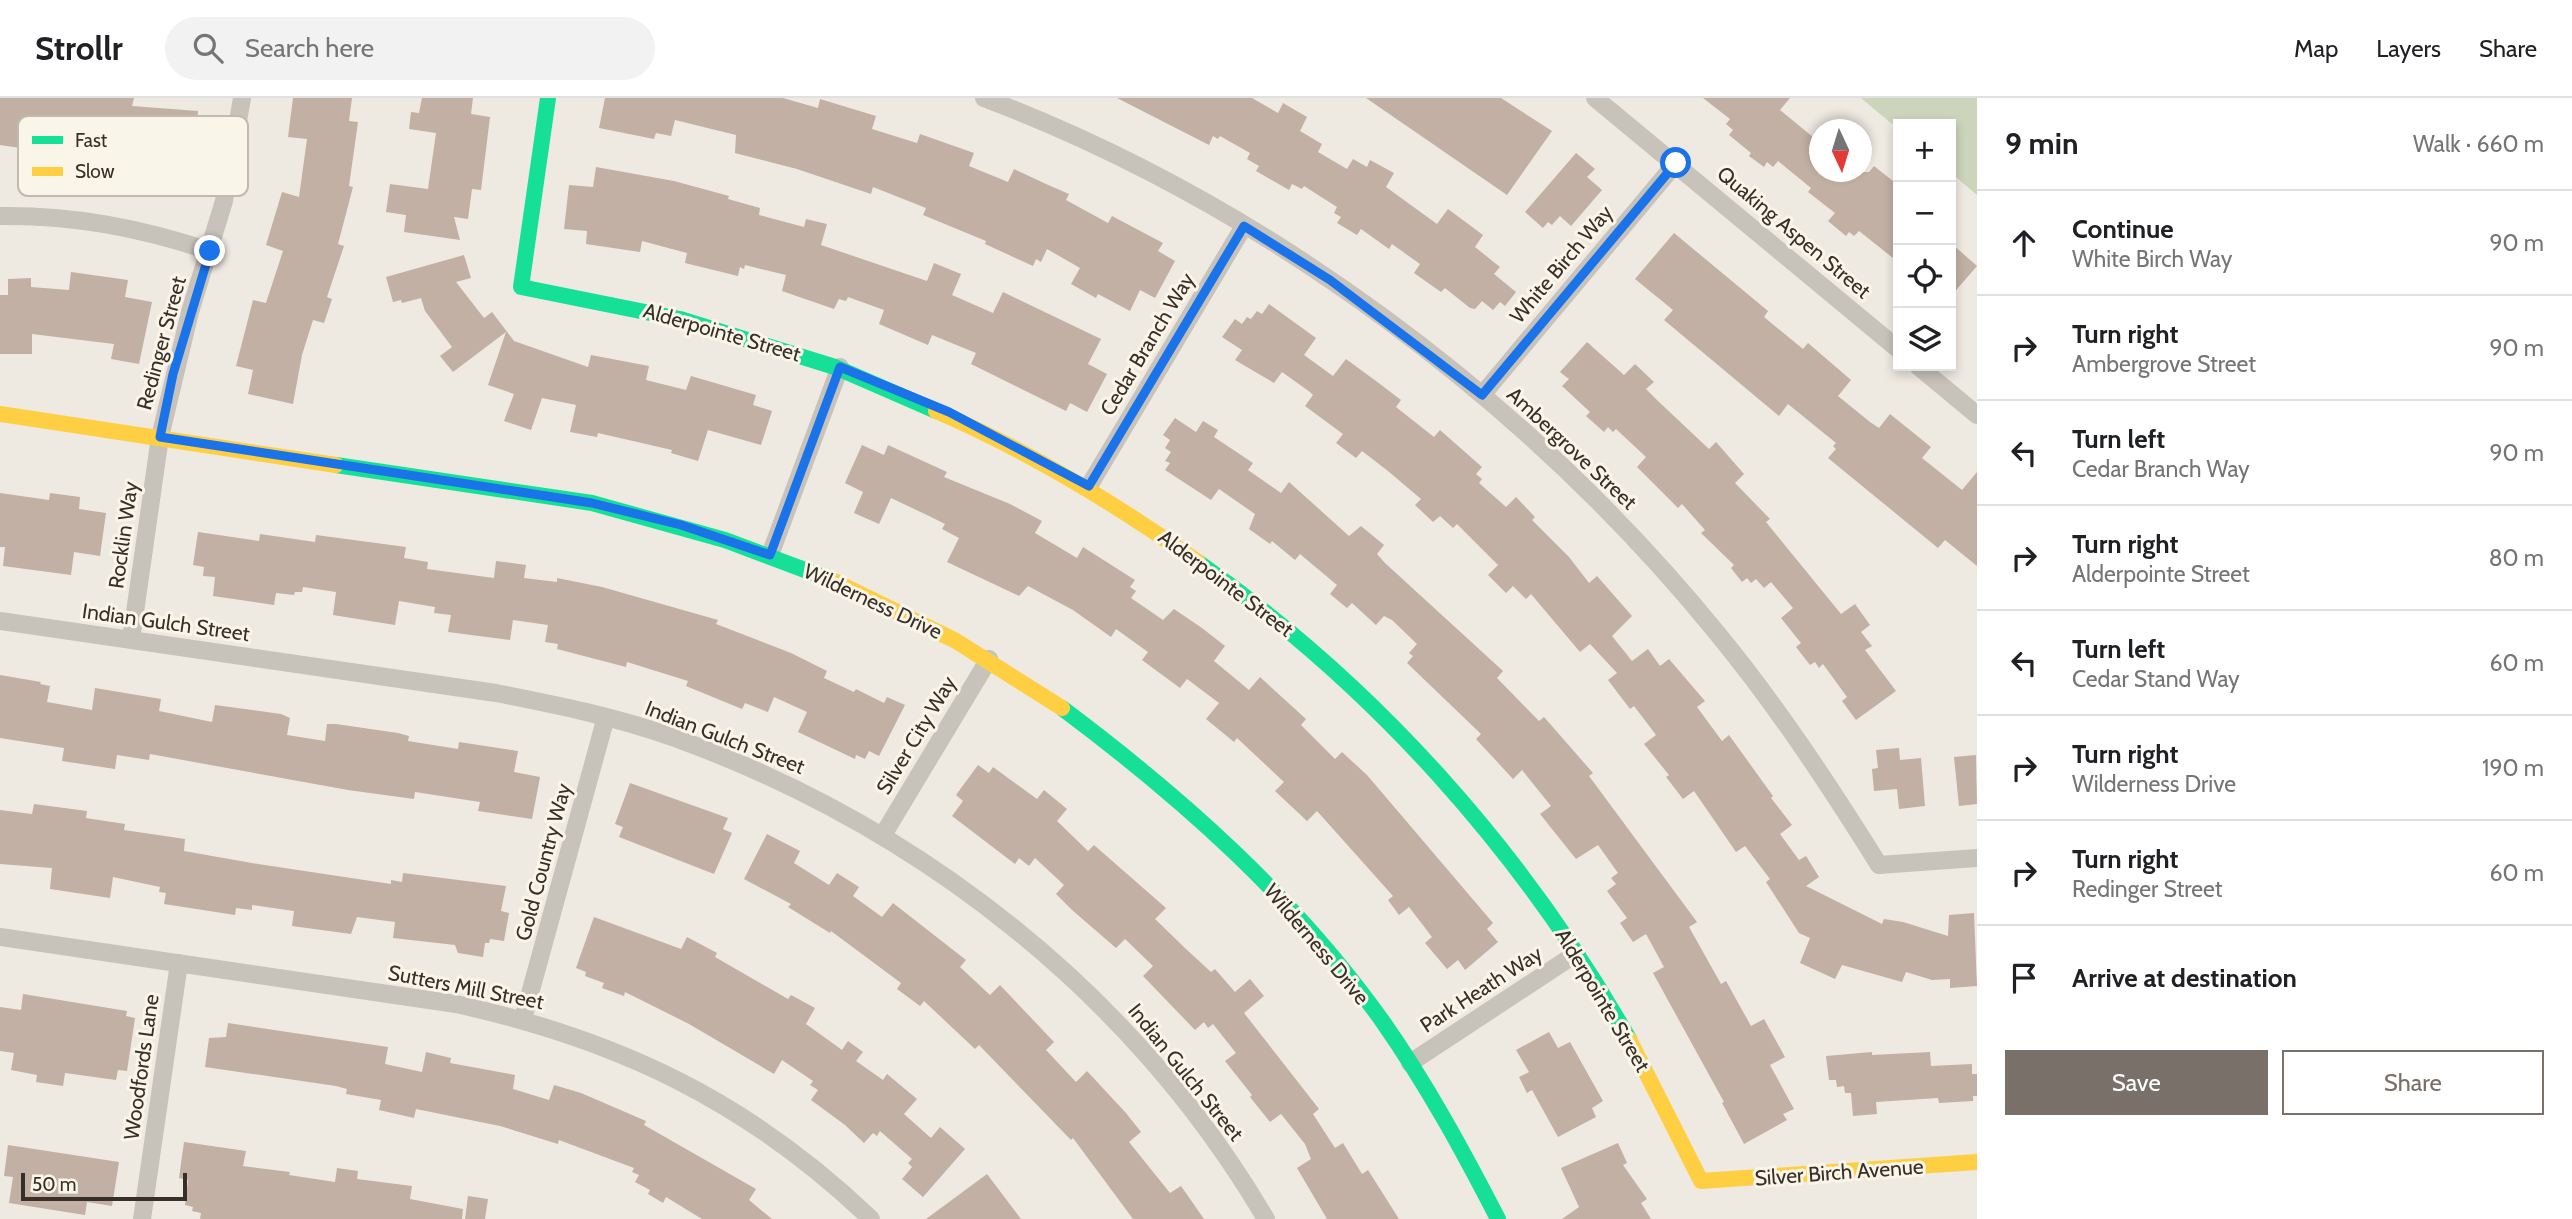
<!DOCTYPE html>
<meta charset="utf-8">
<style>
:root{--surface:#fff;--page:#f2f2f2;--text:#202124;--muted:#757577;--line:#e0e0e0;--accent:#787069}
body{margin:0;font-family:Cabin,sans-serif;background:var(--page);color:var(--text)}
.controls{position:absolute;right:21px;top:21px;display:grid;overflow:hidden;border-radius:0px;box-shadow:0 4px 10px #0003}
.controls button{width:63px;height:63px;display:grid;place-items:center;padding:0;border:0;border-bottom:2px solid var(--line);background:var(--surface);color:var(--text);font:35px sans-serif}
.compass{position:absolute;left:1809px;top:21px;width:63px;height:63px;border-radius:50%;background:var(--surface);box-shadow:0 4px 10px #0003;rotate:176deg}
.scale{position:absolute;left:21px;bottom:18px;width:166px;box-sizing:border-box;padding-left:7px;border:4px solid #382f28;border-top:0;font-size:19px;line-height:24px;white-space:nowrap;color:#382f28;-webkit-text-stroke:5px #faf5e9;paint-order:stroke}
.stop{position:absolute;width:21px;height:21px;margin:-16px;border:5px solid #1a73e8;border-radius:50%;background:#fff}
.stop.end{background:#1a73e8;border-color:#fff;box-shadow:0 2px 7px #0008}
.list{margin:0;padding:0;list-style:none}
h2{display:flex;justify-content:space-between;align-items:center;height:91px;margin:0;padding:0 28px;font-size:30px}
h2 small{font-size:23px;font-weight:400;color:var(--muted)}
.list li{display:grid;grid-template-columns:46px 1fr auto;gap:21px;align-items:center;box-sizing:border-box;height:105px;padding:0 28px;border-top:2px solid var(--line)}
.list b{display:block;font-size:26px;white-space:nowrap}
.list p{margin:0;font-size:23px;white-space:nowrap;color:var(--muted)}
.list em{font-size:23px;font-style:normal;color:var(--muted)}
.actions{display:flex;gap:14px;padding:21px 28px}
.actions a{flex:1;padding:16px 0;border:2px solid var(--accent);border-radius:0px;text-align:center;font-size:24px;color:var(--accent)}
.actions .main{background:var(--accent);color:#fff}
.icon{flex:none;width:38px;height:38px;fill:none;stroke:currentColor;stroke-width:2;stroke-linecap:round;stroke-linejoin:round}
.map{position:relative;flex:none;width:1977px;height:1121px;overflow:hidden}
header{display:flex;align-items:center;gap:42px;box-sizing:border-box;height:98px;padding:0 35px;background:var(--surface);border-bottom:2px solid var(--line)}
header strong{font-size:33px}
nav{display:flex;gap:38px;margin-inline-start:auto;font-size:24px}
.search{width:490px;height:63px;background:var(--page);display:flex;align-items:center;gap:18px;box-sizing:border-box;padding:0 24px;border-radius:38px;color:var(--muted);font-size:26px}
main{display:flex}
aside{flex:1;background:var(--surface)}
.map>svg:first-child{display:block}
</style>
<header>
<strong>Strollr</strong>
<div class="search"><svg class="icon" aria-label="search" viewBox="0 0 24 24"><circle cx="10" cy="10" r="6"/><path d="M15 15l6 6"/></svg>Search here</div>
<nav><a>Map</a><a>Layers</a><a>Share</a></nav>
</header>
<main>
<div class="map">
<svg width="1977" height="1121" viewBox="0 0 1977 1121">
<rect width="100%" height="100%" fill="#eeeae2"/>
<!-- green -->
<path fill="#ccd4bc" d="M1861 0H1977V97L1951 75V26H1898V31Z"/>
<!-- building -->
<path fill="#c1b0a3" d="M0 0H134L132 8 198 13 193 61 173 60 171 76 121 69V66L100 62 102 50 53 44 51 61 26 58 27 51 0 47Z
M293 0H352L349 23 358 24 349 88 353 89 338 146 344 148 327 199 332 201 324 225 313 222 302 257 293 306 248 296 253 272 236 268 253 202 266 205 283 153 266 147 282 94 299 99 307 41 288 39Z
M422 0H473L471 16 490 19 481 92 472 91 468 121 454 119 460 142 404 134 406 117 386 114 390 86 428 91 436 35 409 31 411 14 419 15Z
M605 0H783L818 10 820 1 876 18 872 31 917 45 920 36 974 55 969 68 1008 84 1014 71 1046 86 1069 96 1066 102 1108 125 1112 118 1163 145 1158 153 1175 163 1155 200 1140 192 1130 213 1098 196 1096 200 1071 186 1080 170 1047 151 1041 164 1036 161 1033 168 985 146 986 143 923 117 926 110 873 89 871 96 797 71 735 55 736 37 675 22 671 38 656 35 654 41 599 30Z
M1117 0H1252L1278 15 1283 5 1307 19 1300 33 1322 46 1318 54 1347 71 1353 61 1367 69 1370 62 1394 75 1386 89 1437 126 1448 111 1483 137 1475 149 1500 169 1494 176 1516 194 1505 208 1500 204 1493 212 1482 203 1475 211 1470 210 1445 190 1441 194 1414 175 1420 166 1392 146 1389 151 1361 131 1357 137 1337 125 1341 119 1334 115 1337 109 1304 88 1302 91 1292 86 1289 92 1256 73 1259 68 1247 61 1250 55 1220 38 1218 41 1213 38 1209 47Z
M1366 0H1501L1552 33 1507 97Z
M1703 0H1790L1780 12 1819 44V74H1869L1874 68 1898 87V164L1859 133 1854 138 1849 134 1846 138 1828 123 1835 115 1808 94 1811 90 1778 63 1773 69 1767 64 1764 69 1749 58 1751 55 1729 37 1733 32 1726 26 1730 21Z
M1576 55 1595 71 1587 79 1602 92 1571 128 1560 118 1552 127 1548 124 1543 130 1525 114Z
M596 69 674 83 729 98 728 101 760 110 759 117 804 129 806 121 827 126 821 147 927 183 934 165 961 176 952 197 993 215 1003 194 1101 241 1088 266 1107 276 1087 314 1070 305 1066 313 971 266 976 255 932 237 928 247 879 226 884 212 848 199 846 203 839 201 834 211 782 193 786 177 745 167 744 171 740 169 738 178 685 165 687 155 642 143 640 154 586 146 587 133 564 131 569 87 593 89Z
M1674 135 1768 213 1764 219 1803 251 1808 245 1851 282 1838 298 1870 324 1879 330 1890 316 1931 349 1922 360 1962 392 1977 374V468L1945 442 1938 450 1828 360 1836 351 1833 348 1836 345 1788 306 1779 318 1664 222 1673 212 1635 181Z
M1951 145 1977 168 1951 198Z
M464 157 471 180 456 184 484 220 492 214 514 243 588 269 591 257 649 268 646 282 686 292 691 278 756 297 753 307 772 313 761 347 708 332 698 363 671 355 672 352 598 335 597 339 570 334 576 307 542 300 531 332 504 323 514 296 488 287 506 234 453 274 440 258 452 249 425 213 421 200 402 205 401 202 393 204 386 179Z
M71 174 128 182 125 199 152 204 139 266 111 261 114 246 32 236V256H0V197H8V181L31 180V189L69 192Z
M1269 206 1316 240 1304 257 1333 278 1346 261 1380 286 1401 302 1396 309 1434 339 1440 332 1482 369 1476 376 1482 381 1479 385 1506 409 1516 399 1535 419 1532 422 1569 459 1589 485 1597 478 1632 518 1612 538 1632 563 1648 551 1660 568 1669 561 1705 603 1697 609 1722 643 1729 637 1773 698 1771 700 1792 727 1780 736 1799 762 1806 758 1819 779 1806 788 1882 826 1884 821 1903 824 1948 838 1949 817 1974 815 1977 888 1950 890V881L1932 882 1906 874 1902 884 1842 867 1835 881 1800 865 1810 840 1799 835 1766 784 1770 781 1745 748 1736 754 1694 693 1683 701 1666 679 1669 677 1644 646 1656 637 1634 608 1630 611 1608 582 1617 575 1590 546 1580 554 1531 496 1526 501 1513 488 1506 495 1488 477 1498 467 1457 426 1453 430 1440 418 1433 424 1415 407 1421 401 1388 373 1362 353 1356 360 1336 345 1343 336 1305 308 1313 297 1310 294 1282 274 1274 285 1235 262 1242 252 1222 239 1235 221 1242 226 1247 219 1251 221 1257 213 1262 216Z
M1587 244 1624 277 1635 266 1654 284 1646 291 1659 304 1709 351 1716 344 1744 376 1735 385 1770 421 1766 424 1841 516 1855 506 1870 527 1861 534 1872 548 1865 552 1896 593 1856 622 1842 603 1847 599 1823 566 1819 570 1815 564 1810 567 1796 549 1801 545 1781 520 1793 510 1771 484 1764 490 1756 481 1751 485 1747 480 1742 484 1731 470 1734 467 1701 435 1705 432 1682 406 1678 410 1637 369 1646 359 1616 331 1613 334 1608 329 1604 334 1586 318 1590 314 1562 288 1569 281 1560 274Z
M1175 320 1196 334 1203 323 1218 332 1214 339 1253 365 1248 372 1281 395 1289 384 1349 438 1361 428 1384 447 1377 456 1385 465 1503 573 1497 580 1539 623 1544 619 1593 675 1589 678 1697 824 1689 829 1721 886 1726 883 1751 928 1764 921 1785 959 1770 967 1794 1011 1783 1016 1787 1022 1744 1046 1722 1005 1724 1004 1653 875 1664 869 1646 836 1633 844 1620 825 1627 820 1607 793 1616 786 1611 780 1618 775 1598 747 1576 761 1540 716 1551 708 1522 672 1513 681 1476 641 1481 636 1407 565 1413 558 1409 555 1417 546 1392 522 1384 518 1376 527 1352 505 1347 510 1330 496 1337 487 1300 456 1295 462 1272 443 1270 446 1249 431 1255 416 1219 391 1211 402 1165 372 1170 365 1165 363 1171 354 1165 350 1170 342 1163 337Z
M862 347 884 357 888 347 947 374 944 379 1010 406 1042 423 1035 435 1077 460 1083 449 1135 482 1130 489 1136 493 1131 500 1163 522 1174 511 1202 530 1225 548 1214 563 1249 592 1260 579 1306 621 1301 627 1335 661 1342 654 1367 677 1493 825 1487 831 1498 844 1465 872 1458 862 1447 871 1425 845 1432 839 1409 809 1399 817 1388 802 1393 798 1317 713 1307 723 1275 693 1284 684 1237 640 1234 644 1206 621 1219 605 1187 581 1180 590 1142 562 1148 554 1116 531 1111 539 1073 512 1028 488 1019 498 947 464 959 440 942 431 945 426 929 418 891 400 879 426 854 415 863 394 845 385Z
M0 395 49 402 50 395 80 399 79 411 106 415 100 458 74 454 71 477 3 468 5 449H0Z
M198 434 259 443 260 436 315 444 316 437 406 449 404 460 428 464 427 471 494 480 496 463 526 467 524 480 557 484V480L602 489 718 522 716 526 791 555 827 573 824 580 854 594 856 591 884 605 887 599 905 607 879 658 869 653 865 661 856 657 855 661 798 634 807 614 774 599 768 614 745 605 742 611 686 588 688 583 627 564 626 569 557 551 558 546 545 544 548 527 513 522 510 542 448 534 451 517 434 515 435 509 399 503 395 527 333 517 336 494 303 489 302 494H295L294 497 276 495 274 507 213 498 215 479 203 478 204 469 193 467Z
M0 577 41 584 40 586 50 588 47 604 92 612 95 590 161 601 159 613 212 624 215 607 281 616 290 620 287 637 325 643 327 626H336L398 635 409 638 408 643 458 651 459 644 518 653 514 674 540 679 532 721 478 713 480 704 415 694 414 701 348 692 150 656 149 662 117 657 115 671 62 663 64 650 0 640Z
M1899 650 1900 662 1921 660 1925 708 1899 711 1897 691 1874 693 1872 671 1878 670 1876 652Z
M1976 657 1977 706 1959 708 1954 659Z
M978 667 989 675 993 669 1037 701 1044 692 1067 711 1057 723 1088 753 1094 747 1166 810 1155 821 1186 851 1211 874 1215 871 1235 894 1250 881 1264 898 1244 915 1319 1011 1313 1016 1335 1050 1343 1045 1362 1076 1368 1072 1399 1121H1327L1297 1070 1311 1061 1305 1046 1281 1016 1270 1024 1250 999 1252 997 1225 963 1236 955 1213 926 1208 930 1204 924 1195 932 1143 878 1153 868 1125 841 1116 850 1072 812 1056 796 1064 787 1035 760 1029 768 1019 760 1015 766 952 718 963 703 956 697Z
M630 685 728 720 723 731 732 735 714 776 619 739 623 729 615 726Z
M34 706 87 713 86 720 125 726 124 732 185 741 184 753 258 766 391 786V782L402 784 403 775 506 788 501 813 509 815 504 843 490 841 489 845H485L483 859 458 855 455 847 393 840 395 824 357 819 351 836 292 828 294 813 252 807V812L236 810 235 817 164 806 166 795 159 794 160 789 113 779 110 800 50 791 52 770 0 766V712L32 716Z
M767 736 800 753 794 765 829 787 837 775 859 789 853 798 882 819 893 805 966 862 960 869 990 897 1000 887 1054 944 1046 952 1076 984 1087 973 1126 1015 1141 1034 1129 1044 1170 1095 1181 1088 1204 1121H1133L1073 1040 1071 1042 979 947 975 951 924 903 920 908 897 891 901 885 831 833 830 835 788 809 791 806 744 781Z
M594 819 681 851 687 839 717 855 715 859 788 901 791 897 815 910 806 926 842 952 848 943 863 954 856 963 883 982 887 976 917 1001 904 1016 931 1040 940 1029 965 1051 923 1099 902 1081 912 1069 908 1065 912 1061 880 1033 877 1038 873 1035 864 1045 845 1027 811 1002 818 992 810 987 813 983 782 962 774 976 689 926 625 894 624 898 602 890 604 885 585 878 586 874 576 870Z
M23 896 127 913 126 918 135 920 127 973 118 972 116 982 65 975 63 988 36 984 37 977 11 972 14 955 0 953V909L21 912Z
M228 925 388 949 385 966 422 974 426 954 451 960 450 965 515 977 513 991 549 1002 554 987 581 995 646 1023 644 1027 756 1091 749 1102 772 1121H702L666 1099 663 1105 648 1096 650 1092 635 1084 639 1077 632 1074 634 1070 559 1042 558 1046 500 1028 416 1011 414 1020 379 1012 381 1002 346 996 347 991 336 988 205 969 209 940 226 939Z
M1549 934 1558 950 1570 944 1603 1003 1592 1010 1596 1019 1558 1039 1532 992 1527 995 1519 979 1529 974 1516 952Z
M1872 954V957L1930 954 1931 968 1972 966V976H1977V998H1973V1003L1939 1005 1938 1000 1876 1004 1877 1016 1853 1018 1851 995H1845L1844 988 1837 989 1836 982H1829L1826 958Z
M184 1044 246 1053 243 1068 290 1074 289 1077 335 1084 337 1070 358 1073 357 1081 412 1088 410 1101 463 1111 462 1121H200L201 1115 192 1113 193 1109 185 1107 188 1082 179 1080Z
M1618 1045 1627 1065 1623 1067 1647 1101 1641 1105 1651 1121H1562L1579 1109 1561 1070Z
M8 1047 119 1064 112 1108 87 1104 85 1117 9 1105 13 1079 4 1078Z
M987 1076 1021 1121H926Z
M468 1098 488 1101 485 1121H465Z"/>
<g fill="none" stroke-linecap="round" stroke-linejoin="round">
<!-- street -->
<path stroke="#c7c2ba" stroke-width="18" d="M984 0C1264 106 1528 303 1717 535 1777 608 1829 687 1879 767L1977 760
M1595 0 1898 251
M0 118C74 117 140 130 210 153
M1918 268 1977 317
M1482 297 1676 65
M1089 388 1244 128
M770 457 840 269
M0 523 496 595C557 607 617 619 675 640 920 729 1133 895 1266 1121
M131 542 160 339 190 214 224 103 242 0
M883 737 989 561
M0 839 456 906C619 942 749 1004 871 1121
M523 921 606 619
M1410 965 1577 855
M142 1121 179 865"/>
<!-- fast -->
<path stroke="#16e098" stroke-width="16" d="M548 0 521 189 680 221 835 269 936 313
M336 367 592 405 725 442 834 483
M1198 464C1375 588 1523 754 1629 941
M1062 610C1182 700 1295 800 1383 924 1427 987 1463 1053 1498 1121"/>
<!-- slow -->
<path stroke="#ffcf43" stroke-width="16" d="M936 313C1029 353 1116 406 1198 464
M0 316 336 367
M834 483 956 543 1062 610
M1629 941 1701 1083 1977 1064"/>
</g>
<g fill="none" stroke-linecap="round" stroke-linejoin="round">
<!-- route -->
<path stroke="#1a73e8" stroke-width="9" d="M210 153 173 276 160 339 592 405 681 427 770 457 840 269 949 314 1089 388 1244 128 1330 182 1482 297 1676 65"/>
</g>
<g text-anchor="middle" dominant-baseline="central" stroke-width="6" stroke-linejoin="round" paint-order="stroke">
<!-- street labels -->
<g font-size="21" fill="#382f28" stroke="#faf5e9">
<text transform="translate(1794 134) rotate(40)">Quaking Aspen Street</text>
<text transform="translate(1561 166) rotate(-50)">White Birch Way</text>
<text transform="translate(722 234) rotate(16)">Alderpointe Street</text>
<text transform="translate(161 245) rotate(-75)">Redinger Street</text>
<text transform="translate(1147 246) rotate(-59)">Cedar Branch Way</text>
<text transform="translate(1572 350) rotate(43)">Ambergrove Street</text>
<text transform="translate(123 437) rotate(-82)">Rocklin Way</text>
<text transform="translate(1226 485) rotate(37)">Alderpointe Street</text>
<text transform="translate(873 503) rotate(25)">Wilderness Drive</text>
<text transform="translate(166 524) rotate(8)">Indian Gulch Street</text>
<text transform="translate(916 637) rotate(-59)">Silver City Way</text>
<text transform="translate(725 639) rotate(21)">Indian Gulch Street</text>
<text transform="translate(543 764) rotate(-75)">Gold Country Way</text>
<text transform="translate(1317 846) rotate(50)">Wilderness Drive</text>
<text transform="translate(466 889) rotate(11)">Sutters Mill Street</text>
<text transform="translate(1481 891) rotate(-33)">Park Heath Way</text>
<text transform="translate(1603 902) rotate(59)">Alderpointe Street</text>
<text transform="translate(141 969) rotate(-82)">Woodfords Lane</text>
<text transform="translate(1186 974) rotate(51)">Indian Gulch Street</text>
<text transform="translate(1839 1074) rotate(-4)">Silver Birch Avenue</text>
</g>
</g>
<!-- legend -->
<rect x="18" y="18" width="230" height="80" rx="10" fill="#faf5e9" stroke="#c0baaf" stroke-width="2"/>
<rect x="32" y="38" width="31" height="8" fill="#16e098"/>
<rect x="32" y="69" width="31" height="9" fill="#ffcf43"/>
<g font-size="19" fill="#382f28">
<text x="75" y="49">Fast</text>
<text x="75" y="80">Slow</text>
</g>
</svg>
<div class="controls">
<button>+</button>
<button>−</button>
<button><svg class="icon" aria-label="locate" viewBox="0 0 24 24"><circle cx="12" cy="12" r="6"/><path d="M12 2v4M12 18v4M2 12h4M18 12h4"/></svg></button>
<button><svg class="icon" aria-label="layers" viewBox="0 0 24 24"><path d="M12 4l9 5-9 5-9-5zM3 14l9 5 9-5"/></svg></button>
</div>
<svg class="compass" viewBox="-18 -18 36 36"><path d="M0-13l5 13h-10z" fill="#e53935"/><path d="M0 13l5-13h-10z" fill="#757577"/></svg>
<div class="scale">50 m</div>
<div class="stop" style="left:1676px;top:65px"></div>
<div class="stop end" style="left:210px;top:153px"></div>
</div>
<aside>
<h2>9 min<small>Walk · 660 m</small></h2>
<ul class="list">
<li><svg class="icon" aria-label="ahead" viewBox="0 0 24 24"><path d="M12 20V5M6 11l6-6 6 6"/></svg><div><b>Continue</b><p>White Birch Way</p></div><em>90 m</em></li>
<li><svg class="icon" aria-label="right" viewBox="0 0 24 24"><path d="M7 20v-9h11M14 6l5 5-5 5"/></svg><div><b>Turn right</b><p>Ambergrove Street</p></div><em>90 m</em></li>
<li><svg class="icon" aria-label="left" viewBox="0 0 24 24"><path d="M17 20v-9H6M10 6l-5 5 5 5"/></svg><div><b>Turn left</b><p>Cedar Branch Way</p></div><em>90 m</em></li>
<li><svg class="icon" aria-label="right" viewBox="0 0 24 24"><path d="M7 20v-9h11M14 6l5 5-5 5"/></svg><div><b>Turn right</b><p>Alderpointe Street</p></div><em>80 m</em></li>
<li><svg class="icon" aria-label="left" viewBox="0 0 24 24"><path d="M17 20v-9H6M10 6l-5 5 5 5"/></svg><div><b>Turn left</b><p>Cedar Stand Way</p></div><em>60 m</em></li>
<li><svg class="icon" aria-label="right" viewBox="0 0 24 24"><path d="M7 20v-9h11M14 6l5 5-5 5"/></svg><div><b>Turn right</b><p>Wilderness Drive</p></div><em>190 m</em></li>
<li><svg class="icon" aria-label="right" viewBox="0 0 24 24"><path d="M7 20v-9h11M14 6l5 5-5 5"/></svg><div><b>Turn right</b><p>Redinger Street</p></div><em>60 m</em></li>
<li><svg class="icon" aria-label="arrive" viewBox="0 0 24 24"><path d="M6 21V4h12l-3 4 3 4H6"/></svg><div><b>Arrive at destination</b></div></li>
</ul>
<div class="actions"><a class="main">Save</a><a>Share</a></div>
</aside>
</main>
